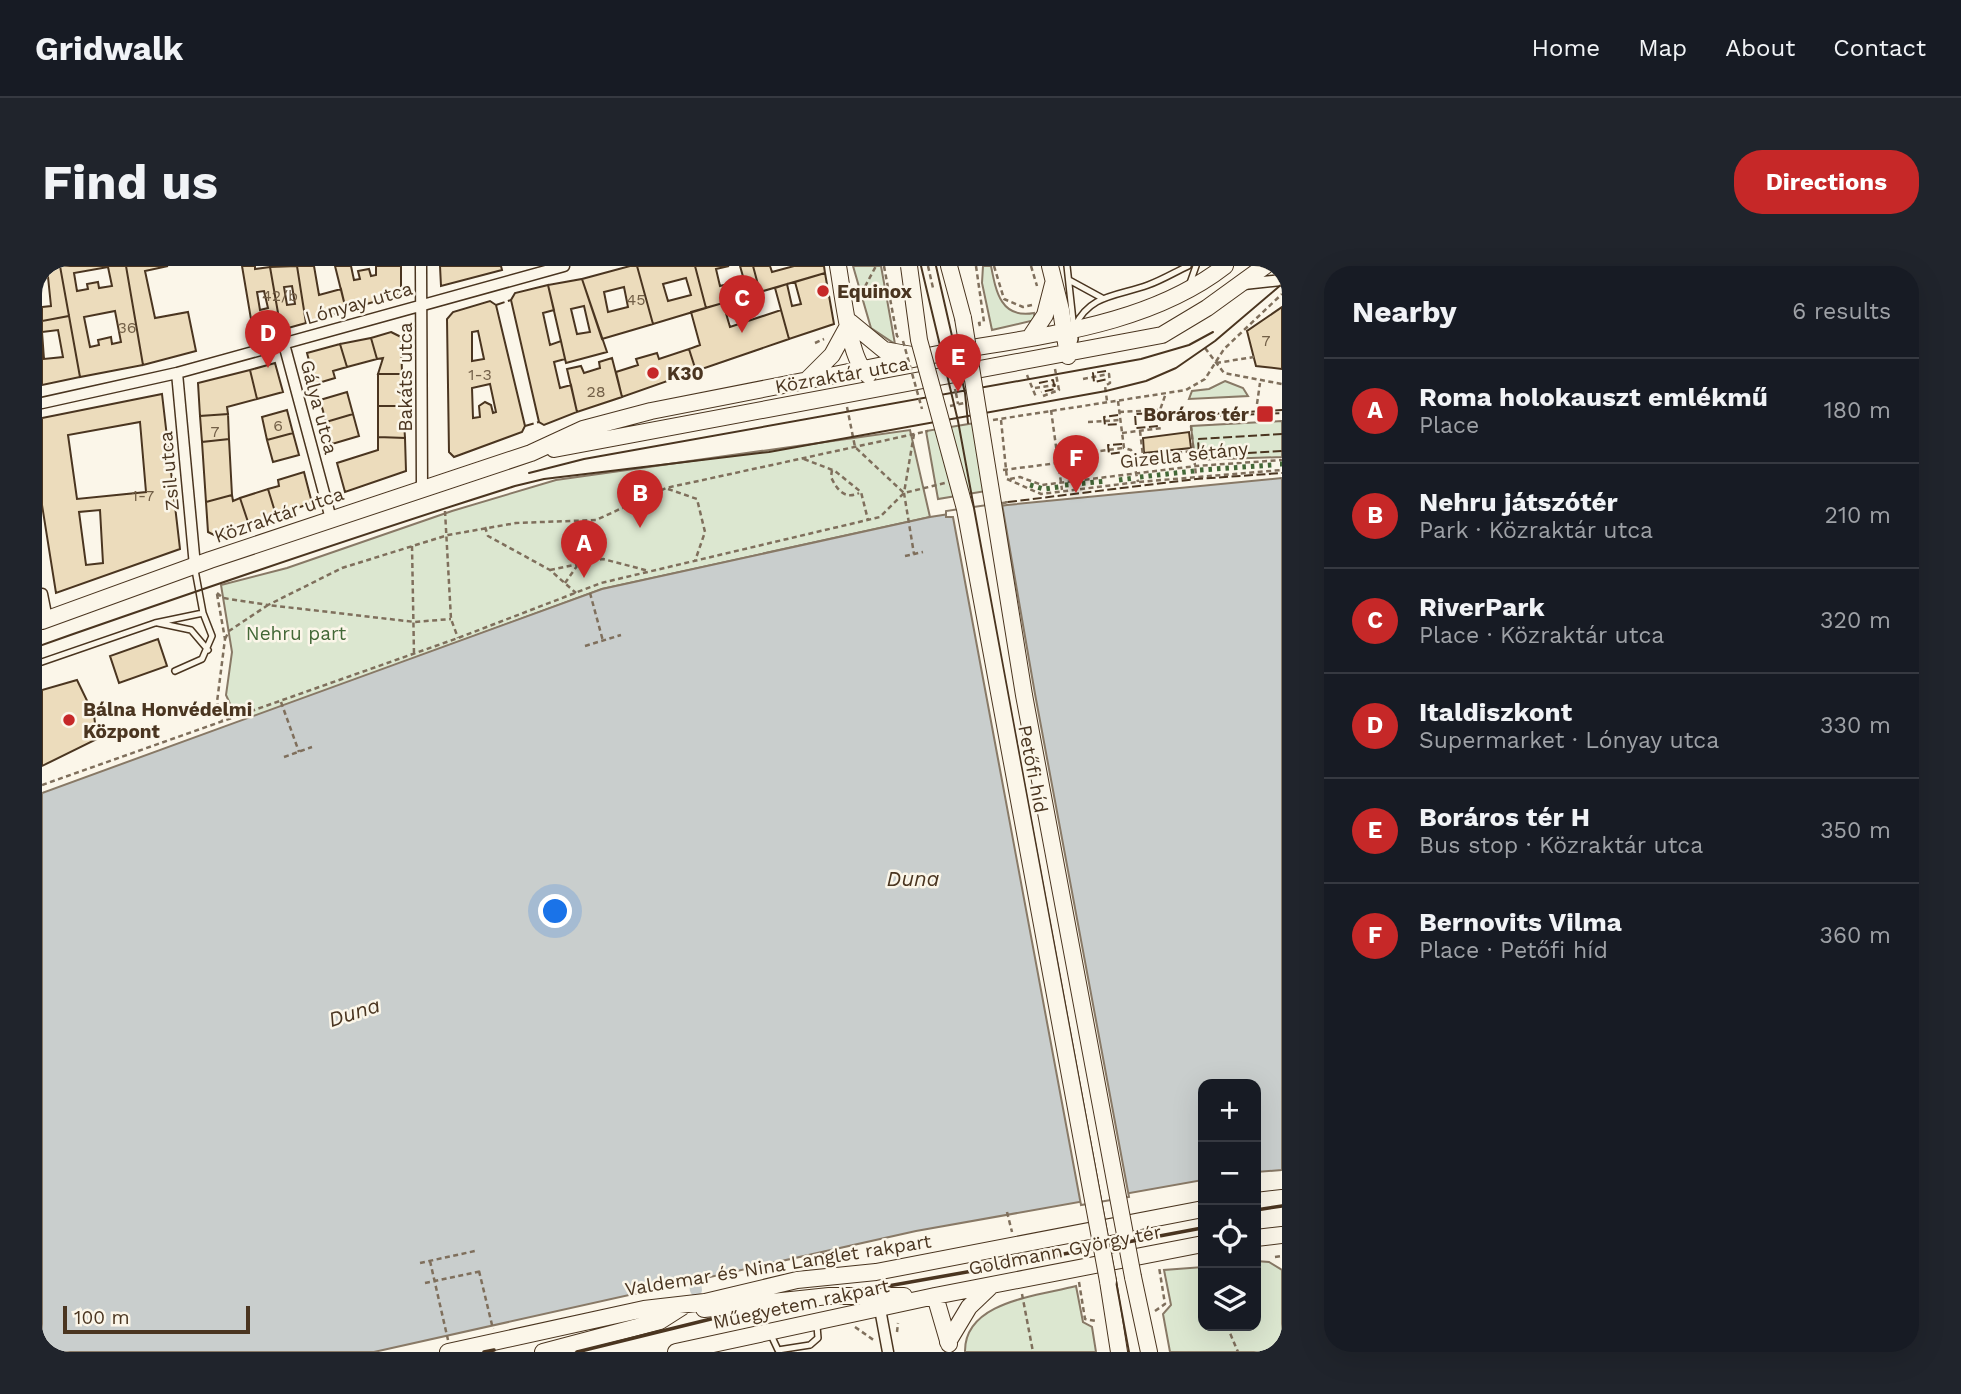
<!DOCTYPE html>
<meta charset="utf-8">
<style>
:root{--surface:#171b24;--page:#20242c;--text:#f1f3f6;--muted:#9ea1a6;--line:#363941;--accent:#c62828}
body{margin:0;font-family:"Work Sans",sans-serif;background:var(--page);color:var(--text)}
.controls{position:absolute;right:21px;bottom:21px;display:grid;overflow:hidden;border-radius:14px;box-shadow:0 7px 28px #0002}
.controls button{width:63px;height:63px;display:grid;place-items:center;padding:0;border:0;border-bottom:2px solid var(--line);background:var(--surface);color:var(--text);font:35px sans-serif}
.scale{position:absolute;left:21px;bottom:18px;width:187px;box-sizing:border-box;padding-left:7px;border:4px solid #4a3520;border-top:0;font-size:19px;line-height:24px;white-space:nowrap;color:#4a3520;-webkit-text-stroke:5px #fbf6e9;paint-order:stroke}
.you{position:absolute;left:514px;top:646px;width:24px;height:24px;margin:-18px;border:5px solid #fff;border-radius:50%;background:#1a73e8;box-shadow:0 0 0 10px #1a73e833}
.badge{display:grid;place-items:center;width:46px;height:46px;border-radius:50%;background:var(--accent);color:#fff;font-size:23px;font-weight:700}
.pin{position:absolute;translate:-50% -58px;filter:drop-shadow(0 2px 4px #0008)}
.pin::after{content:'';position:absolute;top:37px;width:24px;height:21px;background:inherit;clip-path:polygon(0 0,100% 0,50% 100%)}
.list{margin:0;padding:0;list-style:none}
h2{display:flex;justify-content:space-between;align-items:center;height:91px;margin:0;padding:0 28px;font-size:30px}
h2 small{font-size:23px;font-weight:400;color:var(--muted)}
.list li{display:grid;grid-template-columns:46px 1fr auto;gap:21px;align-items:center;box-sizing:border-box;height:105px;padding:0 28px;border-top:2px solid var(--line)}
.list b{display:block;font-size:26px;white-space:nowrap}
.list p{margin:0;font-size:23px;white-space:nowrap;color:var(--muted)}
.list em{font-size:23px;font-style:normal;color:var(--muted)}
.icon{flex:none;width:38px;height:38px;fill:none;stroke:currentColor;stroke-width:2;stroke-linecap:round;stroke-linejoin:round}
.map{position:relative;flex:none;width:1240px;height:1086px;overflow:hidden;border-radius:28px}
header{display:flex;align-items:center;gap:42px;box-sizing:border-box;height:98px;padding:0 35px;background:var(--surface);border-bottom:2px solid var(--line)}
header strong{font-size:33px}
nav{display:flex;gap:38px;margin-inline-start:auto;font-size:24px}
.intro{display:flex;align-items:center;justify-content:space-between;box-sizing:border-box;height:168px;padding:0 42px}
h1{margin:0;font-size:49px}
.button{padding:18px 32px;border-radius:28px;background:var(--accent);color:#fff;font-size:24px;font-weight:700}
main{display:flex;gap:42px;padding:0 42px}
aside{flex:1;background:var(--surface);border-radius:28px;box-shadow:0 7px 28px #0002}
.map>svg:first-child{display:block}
</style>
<header>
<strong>Gridwalk</strong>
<nav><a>Home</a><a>Map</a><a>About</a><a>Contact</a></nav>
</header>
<div class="intro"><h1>Find us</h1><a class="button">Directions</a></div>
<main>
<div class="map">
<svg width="1240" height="1086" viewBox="0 0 1240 1086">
<rect width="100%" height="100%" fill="#fbf6e9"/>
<!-- green -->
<path fill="#dce7d0" stroke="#887966" stroke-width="2" d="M811 0H839L853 78 829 62Z
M941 0H949C954 26 959 53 992 47L993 54 950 64 940 17Z
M1183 115 1201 122 1206 130 1147 133 1150 125 1167 123Z
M945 155 956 223 896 233 884 165Z
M1240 155V191L1153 194 1149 160Z
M868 164 888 251 560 323 213 451 189 440 184 429 190 386 179 319 245 302 410 245 514 214Z
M1214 995 1227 996 1240 1004V1086H1128L1121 1048 1129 1039 1122 1004 1161 1001V1060H1214Z
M1034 1020 1041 1056 1050 1061 1054 1086H923C922 1035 997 1030 1034 1020Z"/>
<!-- water -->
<path fill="#c9cecd" stroke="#887966" stroke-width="2" d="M1240 212V904L1214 906V818H1161V914L874 965 332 1086H0V527L560 323 888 251 965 239Z"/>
<!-- pier -->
<path fill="#fbf6e9" stroke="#887966" stroke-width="2" d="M966 236 960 238 993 428 1087 931 1039 939 911 251H904V245Z"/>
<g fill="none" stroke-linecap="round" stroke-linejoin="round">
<!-- canal -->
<path stroke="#c9cecd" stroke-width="12" d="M650 1000 654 1024"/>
</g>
<!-- building -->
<path fill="#ecdcbc" stroke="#4a3520" stroke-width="2" fill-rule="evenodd" d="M0 0H18L27 50 0 55V41L9 40 6 11H0Z
M18 0H84L101 99 38 111ZM66 1 70 20 57 22 56 16 45 18 46 23 35 25 32 7ZM73 45 79 76 70 78 69 71 56 74 57 79 48 81 42 51Z
M84 0H126L103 5 113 52 146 46 154 85 101 99Z
M200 0H213V3L228 1 239 64 212 71ZM222 25 226 42 218 44 215 26Z
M255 0 264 57 239 64 228 1ZM250 20 253 38 245 39 242 21Z
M255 0H272L277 29 299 23 304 44 264 57Z
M293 0H309L312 14 318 13 316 5 327 3 329 10 334 9V0H359V28L304 44Z
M398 0H459L460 4 399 20Z
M588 0H595L611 58 560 73 540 13ZM582 21 586 41 566 46 562 26Z
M595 0H653L664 42 611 58ZM644 12 649 29 626 35 621 18Z
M653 0H687L674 3 678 20 702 14 698 0H711L718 26 664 42Z
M711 0H728L730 6 752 0H782L783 7 718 26Z
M783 7 792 58 747 73 733 22 745 18 750 40 759 38 753 16Z
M540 13 565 86 524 97 506 19ZM542 40 548 66 535 68 529 43Z
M506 19 512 44 501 47 508 79 519 75 523 93 512 96 518 122 529 119 535 146 502 159 497 156 469 34 473 27Z
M448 35 454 39 483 160 480 166 412 191 407 186 405 53 411 46ZM436 65 442 93 430 95V66ZM448 118 454 146 451 147 449 139 443 136 437 140 438 151 431 152 430 122Z
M681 37 688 61 739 44 747 73 654 105 647 83 658 79 649 46Z
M1240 41V103L1214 100 1205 65Z
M27 50 38 111 0 119V55ZM16 64 21 91 2 93 0 66Z
M349 66 359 71 360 108H336L341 92 335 93 329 72Z
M329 72 335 93 305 101 298 78Z
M298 78 305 101 291 105 293 112 273 118 265 87Z
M647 83 654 105 580 131 574 106 596 99 594 93 615 87 617 93Z
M570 92 580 131 535 146 525 103 539 100 542 107 558 102 557 96Z
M233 97 241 126 215 133 208 104Z
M208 104 215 133 185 141 186 148 158 150 156 117Z
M336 108H360L361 140H336Z
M305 126 311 148 284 156 278 134Z
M120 128 138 283 14 327 0 239V152ZM98 156 104 226 35 233 26 169ZM58 244 61 297 44 299 37 246Z
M336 140H361L363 172 336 171Z
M245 144 251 167 225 174 220 151Z
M186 148 187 173 160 176 158 150Z
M311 148 317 170 290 178 284 156Z
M1147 166 1149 182 1102 187 1101 172Z
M251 167 257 189 231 196 225 174Z
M336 171 363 172 364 205 303 226 295 197 336 184Z
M187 173 190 229 164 236 160 176Z
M262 206 270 237 234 249 226 223 237 220 236 214Z
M226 223 234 249 207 259 198 232Z
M190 229 191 235 198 232 207 259 174 270 166 266 164 236Z
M116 373 125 400 77 417 68 390Z
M35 414 52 449 55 473 0 500V424Z"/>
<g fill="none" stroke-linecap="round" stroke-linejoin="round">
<defs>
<path id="lane" d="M1025 0 1033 73 1031 81
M1027 14 1060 32
M1148 17 1154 0
M1033 60C1048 28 1076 30 1106 19 1120 14 1133 6 1146 0
M116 357 149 364 166 384
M0 396 113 357 161 347
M133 405 160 393 170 370 161 347 153 304
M729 1069 736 1084 768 1079 776 1072 775 1060"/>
<path id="street" d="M379 0 380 222
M1202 18 1240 14
M242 78 289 253
M135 107 153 300
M0 137 135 107 522 0
M0 328 5 353
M838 1043 846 1086"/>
<path id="secondary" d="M796 0C801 27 807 95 826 109
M907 0 921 52
M1008 0 1019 44 1026 90
M808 56 842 84 870 89
M989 70 1003 49 1011 18
M764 115 790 89 807 58
M512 183 1120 69 1165 42 1223 0
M0 355 168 294 489 187 541 163 609 145C704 127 797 108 891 89 989 70 1102 63 1183 0
M1214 935 1240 932
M1214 972 1240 969
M1091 1011 1107 1086
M1066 1015 1077 1086
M893 1030 907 1078
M662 1043 787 1030H862
M906 1076 927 1041 949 1020
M406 1086 602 1043 663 1036 755 1014 834 1006 1161 943
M501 1086 618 1055 640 1041
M634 1086 893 1030 1161 978"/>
</defs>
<!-- lane casing -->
<use href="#lane" stroke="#4a3520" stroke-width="8"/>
<!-- street casing -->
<use href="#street" stroke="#4a3520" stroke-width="13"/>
<!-- secondary casing -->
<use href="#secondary" stroke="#4a3520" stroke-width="18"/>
<!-- path -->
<path stroke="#7f6f5c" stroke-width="2.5" stroke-dasharray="5 3.5" stroke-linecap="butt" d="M842 0 855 70 859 73
M886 0 891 22
M934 0 942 56
M952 0 962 33 981 41 990 39
M989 0 995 20
M819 28 834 0
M773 77 782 73
M1163 82 1182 107 1240 118
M1174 97 1212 91
M985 109 994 131
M1041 113 1067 108 1068 117 1063 120 1065 135
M993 122 1014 119
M914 127 916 138
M1001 130 1017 124 1013 103
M1076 135 1082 182 1089 184 1096 216
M1215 138 1218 117
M908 140 922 137
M805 141 813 181 862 227
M1009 144 1020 224
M1077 146 1118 144 1124 127
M951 154 1144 124 1163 113 1182 83 1240 28
M959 154 965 213
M1046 156 1078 154
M1149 160 1154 210
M1098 165 1101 190 1152 185
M1080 167 1120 162
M872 168 862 227 872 288
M1050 186 1081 182
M762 193 793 205 819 226 826 254
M790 204 789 211C795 224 803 234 817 227
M961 204 1016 197 1024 190
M965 213 999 228 1096 216 1240 204
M968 213 978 211 1000 219 1154 200 1240 194
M626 223 655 233 663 266 653 295
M403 245 409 353 416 372
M443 261 446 270 508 304 534 327
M370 280 372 388
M863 290 881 286
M508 304 561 293 607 305
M523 317 535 300
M175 327 181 332 226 339 300 302 406 269 474 257 554 254 624 222 886 165
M548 327 561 375
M175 328 183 373 175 436 180 455
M183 373 187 365 226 339 373 356 409 353
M543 380 579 369
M239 436 257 486
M242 491 270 481
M0 519 416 372 559 317 838 251 862 227 903 217
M965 946 970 966
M781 987 783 997
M1233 991 1240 990
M388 995 406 1074
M378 997 433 985
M437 1005 451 1063
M1037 1016 1043 1053 1054 1055
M383 1017 440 1005
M980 1028 991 1086
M1113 1045 1123 1038 1117 1001
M1185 1060 1196 1086
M813 1061 833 1075
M855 1066 856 1057"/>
<!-- lane -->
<use href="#lane" stroke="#fbf6e9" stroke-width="5"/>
<!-- street -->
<use href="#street" stroke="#fbf6e9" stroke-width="10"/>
<!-- secondary -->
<use href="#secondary" stroke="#fbf6e9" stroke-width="16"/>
<!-- tram -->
<path stroke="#4a3520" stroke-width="2" d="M879 0 916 155 1087 1086
M894 0 923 127 926 157
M1116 151 1240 144
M487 207 542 193 1099 93 1147 79 1171 66
M0 379C157 324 315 270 473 220L502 213 727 186 1064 125 1104 115 1134 102 1173 75 1240 18"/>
<defs>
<path id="secondary-bridge" d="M867 0 877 74 923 243 1066 1015
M921 52 982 429 1091 1011"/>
</defs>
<!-- secondary-bridge casing -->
<use href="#secondary-bridge" stroke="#4a3520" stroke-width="18" stroke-linecap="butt"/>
<!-- path-bridge -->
<path stroke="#7f6f5c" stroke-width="2.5" stroke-dasharray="5 3.5" stroke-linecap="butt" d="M938 60 937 57 942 56
M861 75 880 143
M913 123 914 127"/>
<!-- secondary-bridge -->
<use href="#secondary-bridge" stroke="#fbf6e9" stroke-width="16"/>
<!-- hedge -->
<path stroke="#436837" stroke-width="5" stroke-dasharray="3.5 5" stroke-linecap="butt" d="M1238 198H1240
M1158 204 1231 199
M1098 211 1152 205
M1077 214 1092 212
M988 219 1002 223 1017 221
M1023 219 1065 215"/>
<!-- fence -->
<path stroke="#4a3520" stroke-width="2" stroke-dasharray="9 3.5" stroke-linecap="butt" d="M454 39 469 34
M1064 105 1051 107 1052 116 1066 113
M997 117 1011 114 1013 123 999 126
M1116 147 1093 148 1094 162 1117 160
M1076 149 1062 151 1063 159 1077 158
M1116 153 1240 147
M483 160 497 156
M1240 168 1156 173 1157 190 1240 185
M1080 178 1066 179 1067 188 1081 186
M966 236 1154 213 1240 207"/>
<!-- wall -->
<path stroke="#4a3520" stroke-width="3.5" d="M1214 944 1240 940
M979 996 1160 962
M829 1023 970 998
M442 1086 452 1084
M535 1086 677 1051"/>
</g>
<!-- markers -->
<g fill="#c62828" stroke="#fbf6e9" stroke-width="2.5">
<circle cx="781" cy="25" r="7"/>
<circle cx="611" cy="107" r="7"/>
<rect x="1214" y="139" width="18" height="18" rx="3.5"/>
<circle cx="27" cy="454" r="7"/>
</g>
<g text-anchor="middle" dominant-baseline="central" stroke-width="5" stroke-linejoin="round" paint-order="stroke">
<!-- number labels -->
<g font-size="16" fill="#725f47">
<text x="238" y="29">42/b</text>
<text x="594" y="33">45</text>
<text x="85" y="61">36</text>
<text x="1224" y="74">7</text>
<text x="438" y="108">1-3</text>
<text x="554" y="125">28</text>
<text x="236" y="159">6</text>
<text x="173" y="165">7</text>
<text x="101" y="229">1-7</text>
</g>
<!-- poi labels -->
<g font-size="19" font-weight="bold" fill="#4a3520" stroke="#fbf6e9" text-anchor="start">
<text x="795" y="25">Equinox</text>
<text x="625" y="107">K30</text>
<text x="1207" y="148" text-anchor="end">Boráros tér</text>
<text x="41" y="443">Bálna Honvédelmi<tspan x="41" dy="22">Központ</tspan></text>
</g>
<!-- street labels -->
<g font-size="19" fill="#4a3520" stroke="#fbf6e9">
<text transform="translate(317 37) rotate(-16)">Lónyay utca</text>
<text transform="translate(800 109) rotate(-10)">Közraktár utca</text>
<text transform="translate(363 111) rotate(-90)">Bakáts utca</text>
<text transform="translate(277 141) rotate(75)">Gálya utca</text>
<text transform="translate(1142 189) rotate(-6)">Gizella sétány</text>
<text transform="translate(127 205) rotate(-95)">Zsil utca</text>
<text transform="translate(237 249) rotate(-19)">Közraktár utca</text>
<text transform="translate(991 503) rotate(79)">Petőfi híd</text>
<text transform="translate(1023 984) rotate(-11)">Goldmann György tér</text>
<text transform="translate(736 999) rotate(-9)">Valdemar és Nina Langlet rakpart</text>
<text transform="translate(759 1038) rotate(-12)">Műegyetem rakpart</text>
</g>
<!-- park labels -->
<g font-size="19" fill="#436837" stroke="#fbf6e9">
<text x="254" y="367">Nehru part</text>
</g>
<!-- water labels -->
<g font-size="21" font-style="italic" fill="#4a3520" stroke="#fbf6e9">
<text x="871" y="612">Duna</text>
<text transform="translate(312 746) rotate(-18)">Duna</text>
</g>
</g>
</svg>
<div class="controls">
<button>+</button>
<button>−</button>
<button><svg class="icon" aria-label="locate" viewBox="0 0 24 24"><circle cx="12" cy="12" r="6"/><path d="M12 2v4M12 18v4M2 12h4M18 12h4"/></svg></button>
<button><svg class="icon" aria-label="layers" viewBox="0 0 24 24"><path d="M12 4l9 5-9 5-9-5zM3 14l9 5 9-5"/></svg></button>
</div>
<div class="scale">100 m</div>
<div class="you"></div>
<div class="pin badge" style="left:542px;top:312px">A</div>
<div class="pin badge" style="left:598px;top:262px">B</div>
<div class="pin badge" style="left:700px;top:67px">C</div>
<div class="pin badge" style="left:226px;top:102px">D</div>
<div class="pin badge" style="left:916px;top:126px">E</div>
<div class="pin badge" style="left:1034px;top:227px">F</div>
</div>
<aside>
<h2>Nearby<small>6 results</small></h2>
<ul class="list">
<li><span class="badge">A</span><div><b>Roma holokauszt emlékmű</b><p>Place</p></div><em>180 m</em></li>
<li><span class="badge">B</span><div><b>Nehru játszótér</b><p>Park · Közraktár utca</p></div><em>210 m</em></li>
<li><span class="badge">C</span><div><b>RiverPark</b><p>Place · Közraktár utca</p></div><em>320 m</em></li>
<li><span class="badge">D</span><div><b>Italdiszkont</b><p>Supermarket · Lónyay utca</p></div><em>330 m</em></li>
<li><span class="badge">E</span><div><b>Boráros tér H</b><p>Bus stop · Közraktár utca</p></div><em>350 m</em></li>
<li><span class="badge">F</span><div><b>Bernovits Vilma</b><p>Place · Petőfi híd</p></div><em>360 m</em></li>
</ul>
</aside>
</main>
